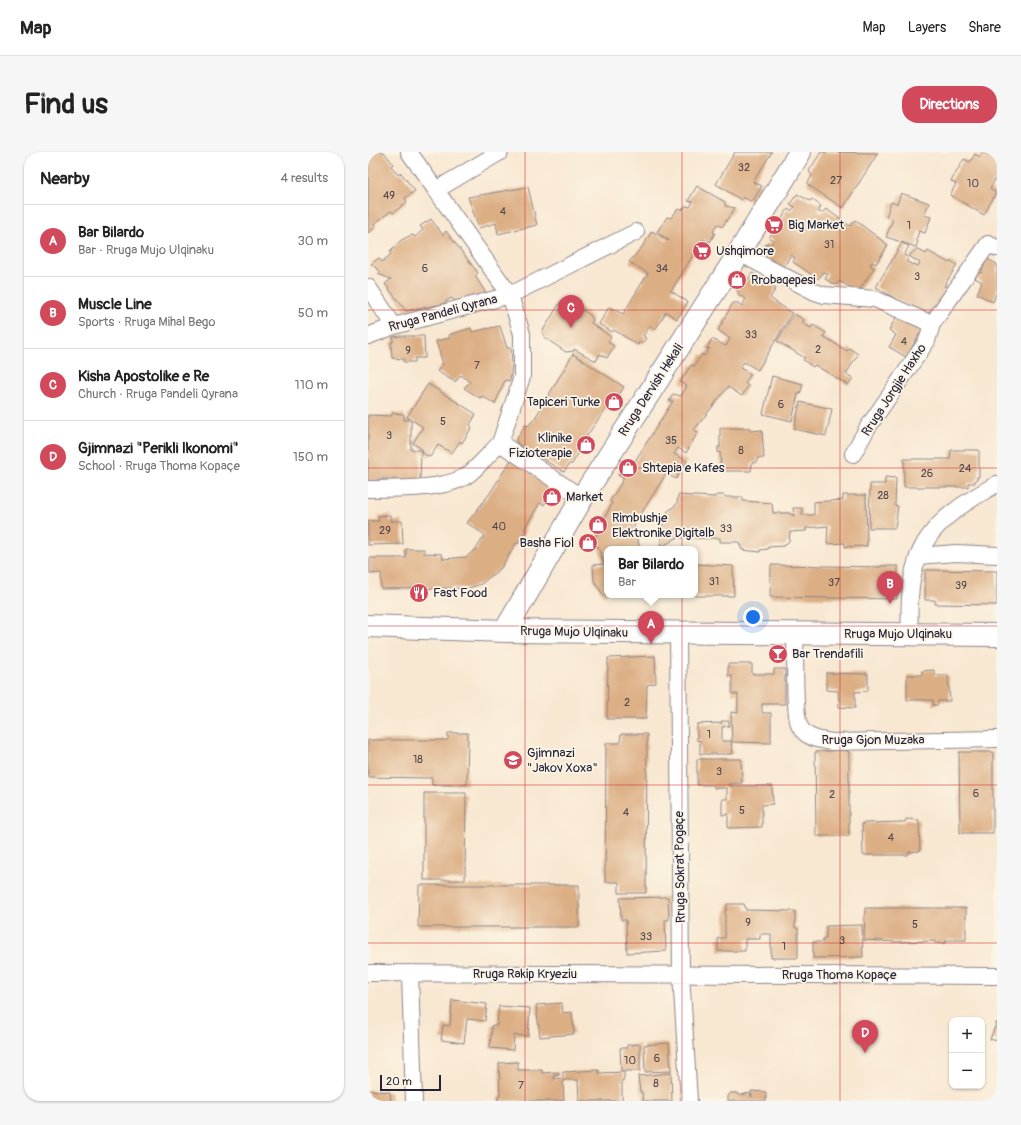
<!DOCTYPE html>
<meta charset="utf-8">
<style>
:root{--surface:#fff;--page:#f6f6f6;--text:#222;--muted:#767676;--line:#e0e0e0;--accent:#d1495b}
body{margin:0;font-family:Pangolin,sans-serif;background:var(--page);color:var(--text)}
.controls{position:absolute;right:12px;bottom:12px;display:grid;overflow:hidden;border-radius:8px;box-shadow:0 1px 3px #0004}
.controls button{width:36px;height:36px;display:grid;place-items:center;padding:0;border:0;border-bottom:1px solid var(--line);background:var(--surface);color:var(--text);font:20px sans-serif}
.scale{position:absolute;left:12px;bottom:10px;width:61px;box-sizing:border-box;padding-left:4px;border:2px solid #22223b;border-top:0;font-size:11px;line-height:14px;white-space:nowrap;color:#22223b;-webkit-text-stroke:3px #fcf5e5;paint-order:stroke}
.you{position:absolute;left:385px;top:465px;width:14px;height:14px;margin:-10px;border:3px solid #fff;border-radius:50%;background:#1a73e8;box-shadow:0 0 0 6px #1a73e833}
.badge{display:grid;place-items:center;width:26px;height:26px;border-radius:50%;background:var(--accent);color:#fff;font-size:13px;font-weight:700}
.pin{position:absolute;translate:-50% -33px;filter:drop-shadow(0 1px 2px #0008)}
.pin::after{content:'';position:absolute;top:21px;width:14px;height:12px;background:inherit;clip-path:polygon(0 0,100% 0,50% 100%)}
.popup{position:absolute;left:236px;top:394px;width:94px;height:52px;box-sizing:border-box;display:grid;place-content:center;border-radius:8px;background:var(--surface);filter:drop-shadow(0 1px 3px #0005);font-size:13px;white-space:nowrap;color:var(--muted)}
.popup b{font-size:15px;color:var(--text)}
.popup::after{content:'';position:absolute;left:50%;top:100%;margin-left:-8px;border:8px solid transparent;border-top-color:var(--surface)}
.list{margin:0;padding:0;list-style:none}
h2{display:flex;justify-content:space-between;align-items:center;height:52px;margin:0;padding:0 16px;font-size:17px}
h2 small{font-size:13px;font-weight:400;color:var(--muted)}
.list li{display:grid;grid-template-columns:26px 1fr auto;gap:12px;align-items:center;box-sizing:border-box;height:72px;padding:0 16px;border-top:1px solid var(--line)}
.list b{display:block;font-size:15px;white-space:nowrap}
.list p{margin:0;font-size:13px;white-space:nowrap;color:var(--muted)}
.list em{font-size:13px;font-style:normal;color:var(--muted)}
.map{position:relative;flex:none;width:629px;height:949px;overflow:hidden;border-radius:16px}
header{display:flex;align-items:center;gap:24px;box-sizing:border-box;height:56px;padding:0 20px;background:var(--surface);border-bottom:1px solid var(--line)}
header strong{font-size:19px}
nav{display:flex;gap:22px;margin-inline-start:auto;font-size:14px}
.intro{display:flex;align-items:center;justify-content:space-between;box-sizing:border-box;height:96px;padding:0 24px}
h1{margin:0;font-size:28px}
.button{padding:10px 18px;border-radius:16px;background:var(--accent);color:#fff;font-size:14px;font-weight:700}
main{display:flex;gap:24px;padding:0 24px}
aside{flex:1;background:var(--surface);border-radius:16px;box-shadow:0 1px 3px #0004}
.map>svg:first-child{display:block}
</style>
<header>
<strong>Map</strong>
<nav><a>Map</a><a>Layers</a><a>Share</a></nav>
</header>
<div class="intro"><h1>Find us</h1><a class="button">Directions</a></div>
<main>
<aside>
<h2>Nearby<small>4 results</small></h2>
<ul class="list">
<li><span class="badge">A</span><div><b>Bar Bilardo</b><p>Bar · Rruga Mujo Ulqinaku</p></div><em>30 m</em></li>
<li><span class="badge">B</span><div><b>Muscle Line</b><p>Sports · Rruga Mihal Bego</p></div><em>50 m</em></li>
<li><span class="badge">C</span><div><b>Kisha Apostolike e Re</b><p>Church · Rruga Pandeli Qyrana</p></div><em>110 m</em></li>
<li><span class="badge">D</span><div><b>Gjimnazi &quot;Perikli Ikonomi&quot;</b><p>School · Rruga Thoma Kopaçe</p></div><em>150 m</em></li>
</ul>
</aside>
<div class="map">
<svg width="629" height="949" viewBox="0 0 629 949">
<rect width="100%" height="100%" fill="#fcf5e5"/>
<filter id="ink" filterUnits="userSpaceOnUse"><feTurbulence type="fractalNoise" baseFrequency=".025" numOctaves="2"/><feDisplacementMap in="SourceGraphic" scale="8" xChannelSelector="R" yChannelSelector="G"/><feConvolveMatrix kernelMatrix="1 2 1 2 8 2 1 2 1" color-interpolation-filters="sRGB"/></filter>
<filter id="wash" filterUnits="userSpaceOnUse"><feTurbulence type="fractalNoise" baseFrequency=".012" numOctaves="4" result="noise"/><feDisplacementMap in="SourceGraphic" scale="16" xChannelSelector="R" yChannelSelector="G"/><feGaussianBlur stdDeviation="0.9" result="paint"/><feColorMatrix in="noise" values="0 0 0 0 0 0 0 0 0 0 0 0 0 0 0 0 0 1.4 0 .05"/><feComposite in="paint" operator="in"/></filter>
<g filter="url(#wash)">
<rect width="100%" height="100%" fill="#f8e7d1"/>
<g id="blocks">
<!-- building -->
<path fill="#dcae84" d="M0 0H16L25 12 23 14 30 23 33 21 47 39 37 46 39 50 25 61 23 59 6 72 8 75 0 81Z
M367 0H404L385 30 394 34 384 50 375 45 373 48 348 32Z
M453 0 510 1 475 56 439 32 444 24 441 19Z
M615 0 629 6V24L622 36 628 41 616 63 582 43 588 32 583 29 596 7 602 10 607 2 612 5Z
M329 34 357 50V54L367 56 354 75 349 72 345 80 347 81 342 90 335 87 303 139 320 150 309 167 298 160 287 178 282 174 275 184 278 186 274 192 271 190 270 193 246 178 244 180 231 172 241 155 255 162 280 121 261 110 274 95 284 79 300 89 301 88 289 80 299 65 303 66 310 57 314 58 318 54 322 55 325 50 320 49Z
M160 35 169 73 130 82 128 71 111 76 100 45Z
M533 41 561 51 556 63 563 65 557 81 551 79 548 88 550 89 548 95 518 85 525 67 518 65 523 50 529 52Z
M429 42 442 49 444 47 453 54 450 59 454 61 458 57 482 74 487 68 520 93 508 112 504 110 502 113 506 116 490 140 471 129 468 133 457 127 460 122 456 120 450 127 425 110 427 106 423 103 414 118 395 105V104L393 102V98L399 91 403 93 405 88 401 86 420 57 423 59 427 55 422 52Z
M63 67 75 83 78 79 110 121 107 124 118 141 87 149 83 146 72 154 70 153 38 159 17 132 23 127 10 122 13 120 3 112 11 106 14 110 23 102 22 100 32 89 39 85 45 83 47 85 55 78 52 74Z
M534 91 541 94 536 103 541 106 538 109 545 113 546 112 550 114 552 111 541 104 549 97 558 102 560 99 581 111 583 109 589 113 576 134 580 136 562 167 508 135Z
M619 107 629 112V140L625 150 609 142 614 130 607 126 610 120 613 121Z
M384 121 408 136 402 146 424 161 390 218 376 210 372 216 383 222 377 231 380 234 374 244 360 235 326 278 330 280 318 301 310 296 306 302 319 309 308 327 298 322 266 373 272 397H239V443H235L226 429 225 413 236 412 230 394 228 395 224 385 228 384 244 351 242 349 256 326 250 323 258 309 265 312 305 249H301L305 242 313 244 319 234 312 230 323 213 326 214 334 202 336 204 342 196 338 197 344 187 358 194 362 187 350 178 365 151H370L374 154 378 147 371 143 369 138 373 131 379 129Z
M199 148 222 163 225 168 223 171 243 185 240 190 246 194 239 206 232 202 228 209 206 197V199L198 200 177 186 174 180 193 149Z
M426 162 436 168 434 171 443 176 445 173 458 181 455 184 479 199 481 196 490 202 478 222 485 226 480 233 447 213 445 215 435 208 437 206 409 189Z
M530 162 555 176 538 205 521 195 528 183 521 178Z
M132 174 139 196H143L144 213 142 229 137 228 127 252 114 244 112 246 96 236 102 230 93 223 87 230 69 219 75 212 68 189 82 186 81 183 103 176 104 180Z
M32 184H56L57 206H47V210H36V207L24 206 23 190H25V185Z
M205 202 256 235 251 243 249 242 241 255H239L218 285H220L204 312H201L196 320 150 292 148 288 157 273 160 274 167 266Z
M404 224 435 232 432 242H430L424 269 395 262Z
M60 232 108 262 102 273 104 275 94 291 92 289 84 301 70 293 62 305 54 301 55 298 45 291 55 275 39 265Z
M432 250 464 257 458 284 426 277Z
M24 261 36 262V268H43V298H53L52 330H31V327H10V329H0V263L24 264Z
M352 276H382L383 279 394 278 396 306H389V310L384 311 383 319H353L352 300 350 301V295H352Z
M583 298H611V325H609V328H607V331H600V335H536V307H582Z
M143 308 187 335 176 353 172 351 156 377 158 378 150 392 148 391 133 416 113 432 101 436 13 437V421L2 422V406H38V397H56V401L74 402 75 407 98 405 108 397 117 383 99 371 122 341Z
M517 325 528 326 527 354H530L527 376H501L502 332H517Z
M310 343 346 345 349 343H355L358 345H375V349L404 351 405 361H421L426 364 425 356H434V363H446V350L475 348V343H498L499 394 477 395V391L459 392 460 374 438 376V379L422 380 421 389 416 394 400 395V397L392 398V400L374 398 371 390H352V386H327V383L315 382V386L310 385 292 396 296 363H299V360L309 352Z
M22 363V369H34L35 392 0 393V369H11L10 364Z
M327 412 365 414 366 444H327Z
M403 413 513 415V414H530L529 447 402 445Z
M557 418 629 419V453L567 452V448H557Z
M287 504 288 531 279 533 278 567H239L240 506Z
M360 512H384V522H406V517H417V552H394V561H403V591L364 590 363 560 370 561V542H364V524H360Z
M566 518V523H580L582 549H570V553H565V548H539V523H554V519Z
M458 521 500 522V539L487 540V556L471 555 470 539 458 538Z
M353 569H361V574L354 575V589H363L365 602H332V588L329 589V572L354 571Z
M80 581H100L99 633H64V626L0 625V588H80Z
M253 582H279L278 741H251V730H237L238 591H252Z
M476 598 481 600V684H448L447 600Z
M591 600H625V681H592Z
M329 607H373L374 631 360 632 361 634H404L405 652 394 653V675L360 676V662L354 663V647H359V636H346V633H329Z
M56 641H98L97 728H56Z
M538 667 551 668 552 699 541 700 540 703H495L494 671 537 670Z
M51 733H211V775H50Z
M300 745 301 768H297L298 799 259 801 258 768H253L252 746Z
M359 752H376L378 758 427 759V776H430V806H403V782H392V787H377V799H350V786H357V758H359Z
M497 756H598V788H578V791H567V789L527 790 496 788Z
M494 773 495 805 445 806V790H455V786H458V774Z
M84 848 119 852 117 869 99 867 96 891 73 888 75 873 82 874Z
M194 851 195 861 204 860 206 882 172 885 168 853Z
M131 854 162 856 160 884 146 883 145 898 122 896 124 873H129Z
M629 870V889L622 887Z
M301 891 303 919 277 920 276 893Z
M272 892V919H253L252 896H259V893Z
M150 910V918H174V921L190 920 191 923 186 924V927L195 926V920L231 918V921L256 920V928H254V949H211L210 928H195L196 949H130V945L132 944 131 911Z
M303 921 304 949H275L274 940H272L270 924Z
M0 938 22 940 23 949H0Z
M383 939 398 940V949H360V944L363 941H369L370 943H374L381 941 384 945Z"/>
</g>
</g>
<g filter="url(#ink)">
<use href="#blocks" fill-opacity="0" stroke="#8d8486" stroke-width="1"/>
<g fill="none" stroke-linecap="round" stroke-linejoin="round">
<defs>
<path id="street" d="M41 0 142 143 268 80
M68 38 132 0
M371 101 447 140 456 143 507 147 564 172 559 189 500 275 485 302
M0 135 26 174
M564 172 620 92 629 96
M0 184 26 174 142 143 154 182V225L132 291
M0 337C28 336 78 339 101 322 112 313 122 301 132 291L214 346
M550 404 588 401 629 403
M310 481 313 822 321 949
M427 481C428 498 425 563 432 575 439 587 452 588 464 590L629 587
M542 482C538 398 557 372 629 332
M0 821 629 824
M42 821 46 949"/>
<path id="secondary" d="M0 474 137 479 629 483
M137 479 214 346 371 101 432 0"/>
</defs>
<!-- street casing -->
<use href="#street" stroke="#8d8486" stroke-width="18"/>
<!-- secondary casing -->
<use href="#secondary" stroke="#8d8486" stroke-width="24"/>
<!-- street -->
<use href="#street" stroke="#fff" stroke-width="16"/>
<!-- secondary -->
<use href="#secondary" stroke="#fff" stroke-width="22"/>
</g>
</g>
<!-- grid -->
<path fill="none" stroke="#d62828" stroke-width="1" stroke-opacity="0.55" d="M157 0V949M314 0V949M472 0V949M0 158H629M0 316H629M0 474H629M0 633H629M0 791H629"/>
<!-- icons -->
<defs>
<symbol id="supermarket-disc" viewBox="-11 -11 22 22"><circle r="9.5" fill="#d1495b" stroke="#fcf5e5"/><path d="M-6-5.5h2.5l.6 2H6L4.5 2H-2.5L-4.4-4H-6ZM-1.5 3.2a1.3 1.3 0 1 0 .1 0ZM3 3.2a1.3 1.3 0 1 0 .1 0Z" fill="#fff"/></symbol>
<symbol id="shop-disc" viewBox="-11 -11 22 22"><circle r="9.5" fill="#d1495b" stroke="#fcf5e5"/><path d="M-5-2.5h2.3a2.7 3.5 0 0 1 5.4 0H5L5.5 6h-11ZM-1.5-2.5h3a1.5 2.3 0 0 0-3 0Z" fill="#fff"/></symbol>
<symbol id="restaurant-disc" viewBox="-11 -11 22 22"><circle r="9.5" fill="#d1495b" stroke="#fcf5e5"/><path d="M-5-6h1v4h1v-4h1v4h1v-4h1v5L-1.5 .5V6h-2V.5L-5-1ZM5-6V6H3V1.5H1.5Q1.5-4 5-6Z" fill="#fff"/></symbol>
<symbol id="bar-disc" viewBox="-11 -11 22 22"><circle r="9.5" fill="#d1495b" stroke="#fcf5e5"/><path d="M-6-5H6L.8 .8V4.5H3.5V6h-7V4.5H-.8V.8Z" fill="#fff"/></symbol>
<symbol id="school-disc" viewBox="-11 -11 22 22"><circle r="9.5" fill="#d1495b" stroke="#fcf5e5"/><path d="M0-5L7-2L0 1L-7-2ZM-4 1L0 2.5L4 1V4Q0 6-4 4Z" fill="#fff"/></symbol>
</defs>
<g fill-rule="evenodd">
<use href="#supermarket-disc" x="395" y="62" width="22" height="22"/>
<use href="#supermarket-disc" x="323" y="88" width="22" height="22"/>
<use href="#shop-disc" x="358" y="117" width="22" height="22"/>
<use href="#shop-disc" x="235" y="239" width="22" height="22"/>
<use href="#shop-disc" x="207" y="282" width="22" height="22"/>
<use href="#shop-disc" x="249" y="305" width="22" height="22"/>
<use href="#shop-disc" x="173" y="334" width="22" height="22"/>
<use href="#shop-disc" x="219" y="362" width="22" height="22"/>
<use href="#shop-disc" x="209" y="380" width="22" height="22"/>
<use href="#restaurant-disc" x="40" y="430" width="22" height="22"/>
<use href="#bar-disc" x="399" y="491" width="22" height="22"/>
<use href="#school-disc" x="134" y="597" width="22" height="22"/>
</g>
<g text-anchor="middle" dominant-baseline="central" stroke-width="3.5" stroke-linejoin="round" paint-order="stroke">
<!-- number labels -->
<g font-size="11" fill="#50454d">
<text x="376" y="15">32</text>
<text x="468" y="28">27</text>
<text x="605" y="31">10</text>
<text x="21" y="43">49</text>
<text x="135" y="59">4</text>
<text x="541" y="73">1</text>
<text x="461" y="92">31</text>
<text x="57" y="116">6</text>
<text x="294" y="116">34</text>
<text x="549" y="124">3</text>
<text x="383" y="182">33</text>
<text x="536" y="189">4</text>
<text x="450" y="197">2</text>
<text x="40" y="198">9</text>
<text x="109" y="213">7</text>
<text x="413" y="252">6</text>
<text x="75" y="269">5</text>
<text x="21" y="283">3</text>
<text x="303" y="288">35</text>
<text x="373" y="298">8</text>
<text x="597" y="316">24</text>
<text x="559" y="321">26</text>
<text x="515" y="343">28</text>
<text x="131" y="374">40</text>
<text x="358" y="376">33</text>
<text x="17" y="378">29</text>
<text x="346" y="429">31</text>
<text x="466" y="430">37</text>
<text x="593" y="433">39</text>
<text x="259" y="550">2</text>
<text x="341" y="582">1</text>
<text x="50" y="607">18</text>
<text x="351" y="619">3</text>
<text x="608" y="641">6</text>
<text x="464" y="642">2</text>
<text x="374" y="658">5</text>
<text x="258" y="660">4</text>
<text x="523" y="685">4</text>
<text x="380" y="770">9</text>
<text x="547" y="772">5</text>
<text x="278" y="784">33</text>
<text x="474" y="788">3</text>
<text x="416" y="794">1</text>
<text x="289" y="906">6</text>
<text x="262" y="908">10</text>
<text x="288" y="931">8</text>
<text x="153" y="933">7</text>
</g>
<!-- poi labels -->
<g font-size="13" fill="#22223b" stroke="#fcf5e5" text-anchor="start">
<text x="420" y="73">Big Market</text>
<text x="348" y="99">Ushqimore</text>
<text x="383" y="128">Rrobaqepesi</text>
<text x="232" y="250" text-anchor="end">Tapiceri Turke</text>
<text x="204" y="286" text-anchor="end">Klinike<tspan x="204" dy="15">Fizioterapie</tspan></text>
<text x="274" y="316">Shtepia e Kafes</text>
<text x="198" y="345">Market</text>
<text x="244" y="366">Rimbushje<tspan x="244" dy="15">Elektronike Digitalb</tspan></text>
<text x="206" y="391" text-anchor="end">Basha Fiol</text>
<text x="65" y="441">Fast Food</text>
<text x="424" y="502">Bar Trendafili</text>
<text x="159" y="601">Gjimnazi<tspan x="159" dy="15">"Jakov Xoxa"</tspan></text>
</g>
<!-- street labels -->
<g font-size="13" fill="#22223b" stroke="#fcf5e5">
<text transform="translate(75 161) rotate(-15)">Rruga Pandeli Qyrana</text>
<text transform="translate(283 238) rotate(-57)">Rruga Dervish Hekali</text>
<text transform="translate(526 238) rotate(-57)">Rruga Jorgjie Haxho</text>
<text transform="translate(206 480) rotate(1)">Rruga Mujo Ulqinaku</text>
<text x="530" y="482">Rruga Mujo Ulqinaku</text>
<text x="505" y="588">Rruga Gjon Muzaka</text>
<text transform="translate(312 715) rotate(-91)">Rruga Sokrat Pogaçe</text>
<text x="157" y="822">Rruga Rakip Kryeziu</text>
<text x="471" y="823">Rruga Thoma Kopaçe</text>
</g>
</g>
</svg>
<div class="controls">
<button>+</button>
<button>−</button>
</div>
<div class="scale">20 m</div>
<div class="you"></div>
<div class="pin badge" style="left:283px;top:492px">A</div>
<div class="popup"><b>Bar Bilardo</b>Bar</div>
<div class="pin badge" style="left:522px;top:452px">B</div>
<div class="pin badge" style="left:203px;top:176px">C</div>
<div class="pin badge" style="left:497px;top:901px">D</div>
</div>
</main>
